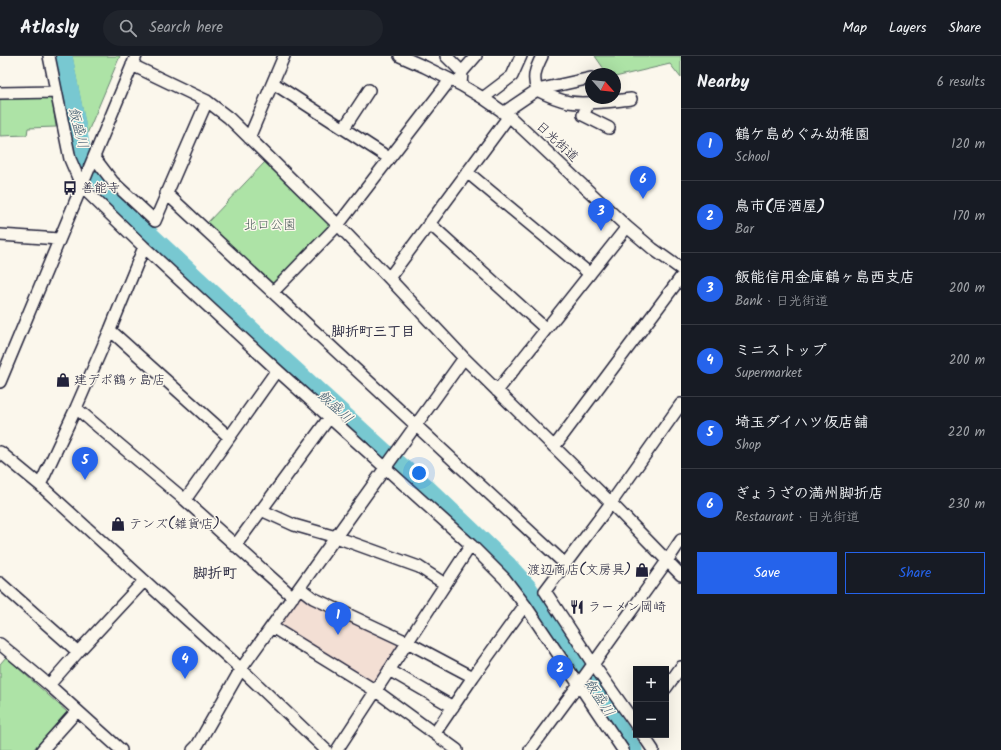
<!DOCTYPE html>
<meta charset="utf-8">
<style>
:root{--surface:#171b24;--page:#20242c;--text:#f1f3f6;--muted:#9ea1a6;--line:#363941;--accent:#2563eb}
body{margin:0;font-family:Kalam,"Klee One",sans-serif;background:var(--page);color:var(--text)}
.controls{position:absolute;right:12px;bottom:12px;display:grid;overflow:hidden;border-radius:0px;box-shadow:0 4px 16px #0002}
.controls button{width:36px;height:36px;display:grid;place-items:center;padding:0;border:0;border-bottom:1px solid var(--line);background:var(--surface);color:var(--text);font:20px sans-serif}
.compass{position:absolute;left:585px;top:12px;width:36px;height:36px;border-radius:50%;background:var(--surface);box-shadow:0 4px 16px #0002;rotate:118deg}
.you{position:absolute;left:419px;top:417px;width:14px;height:14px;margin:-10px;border:3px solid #fff;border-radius:50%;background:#1a73e8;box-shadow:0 0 0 6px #1a73e833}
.badge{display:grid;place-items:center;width:26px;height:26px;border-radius:50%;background:var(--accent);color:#fff;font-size:13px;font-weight:700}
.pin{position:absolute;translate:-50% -33px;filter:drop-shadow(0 1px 2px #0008)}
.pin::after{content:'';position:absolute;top:21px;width:14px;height:12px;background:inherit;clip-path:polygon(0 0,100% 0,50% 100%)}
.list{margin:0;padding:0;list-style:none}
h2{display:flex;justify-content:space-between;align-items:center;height:52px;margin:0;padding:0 16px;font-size:17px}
h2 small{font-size:13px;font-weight:400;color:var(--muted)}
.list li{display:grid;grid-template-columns:26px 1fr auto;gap:12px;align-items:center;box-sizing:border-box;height:72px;padding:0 16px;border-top:1px solid var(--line)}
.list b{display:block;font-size:15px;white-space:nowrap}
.list p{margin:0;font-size:13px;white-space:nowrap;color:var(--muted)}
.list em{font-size:13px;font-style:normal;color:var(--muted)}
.actions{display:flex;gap:8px;padding:12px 16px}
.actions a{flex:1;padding:9px 0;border:1px solid var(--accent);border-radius:0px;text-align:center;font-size:14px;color:var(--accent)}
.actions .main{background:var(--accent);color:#fff}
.icon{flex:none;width:22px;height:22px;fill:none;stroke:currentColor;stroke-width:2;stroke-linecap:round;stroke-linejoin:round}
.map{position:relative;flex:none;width:681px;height:694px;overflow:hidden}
header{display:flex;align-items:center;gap:24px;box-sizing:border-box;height:56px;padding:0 20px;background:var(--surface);border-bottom:1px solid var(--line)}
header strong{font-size:19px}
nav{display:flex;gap:22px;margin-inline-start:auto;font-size:14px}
.search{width:280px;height:36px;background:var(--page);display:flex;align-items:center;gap:10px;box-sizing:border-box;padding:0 14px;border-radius:22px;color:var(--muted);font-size:15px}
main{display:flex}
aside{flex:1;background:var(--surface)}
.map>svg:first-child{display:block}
</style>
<header>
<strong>Atlasly</strong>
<div class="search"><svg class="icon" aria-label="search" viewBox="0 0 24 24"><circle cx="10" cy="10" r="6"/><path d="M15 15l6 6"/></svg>Search here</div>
<nav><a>Map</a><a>Layers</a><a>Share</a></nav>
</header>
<main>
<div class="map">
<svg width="681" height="694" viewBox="0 0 681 694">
<rect width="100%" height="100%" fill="#fbf7ec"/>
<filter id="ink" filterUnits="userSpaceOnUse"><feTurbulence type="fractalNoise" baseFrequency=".025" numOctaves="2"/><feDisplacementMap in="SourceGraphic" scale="8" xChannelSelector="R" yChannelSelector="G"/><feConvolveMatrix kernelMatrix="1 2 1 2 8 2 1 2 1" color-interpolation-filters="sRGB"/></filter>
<g filter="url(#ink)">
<!-- built -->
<path fill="#f3dfd4" d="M301 539 401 589 376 628 279 570Z"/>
<!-- green -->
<path fill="#ade3a6" stroke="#688270" d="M72 0H120L87 78Z
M595 0H681V22L670 8 615 21V18H605L604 13Z
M52 42 56 71 28 72 27 79 0 80V43Z
M265 106 332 170 273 231 207 167Z
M6 601 67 656 33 694H0V608Z"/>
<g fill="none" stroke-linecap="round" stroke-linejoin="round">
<!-- river -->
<path stroke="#78c8d1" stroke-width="19" d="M63 0 81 93 104 132 127 158 282 303 384 396 423 429 508 510 527 531 558 578 595 638 633 694"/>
<defs>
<path id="minor" d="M49 0 70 103 82 131 144 191 277 314 471 489 505 523 525 549 623 694
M400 0 425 11 461 29 483 42 509 60 627 171 653 193 681 213
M446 0 462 16 461 29
M542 0C536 12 532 21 537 34 547 39 558 44 569 46 587 49 612 45 631 43
M132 9 207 45 229 62 338 169 389 222 464 302 611 447 681 519
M462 16 476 0
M273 27 389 102
M0 37 56 36
M483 42 512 20 521 0
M589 47 583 59 609 72
M503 57 537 34 591 22
M344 72 369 34
M249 82 284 0
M94 101 113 126 155 165 207 45
M467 116 590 218
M166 137 565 508
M429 167 546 273
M0 179 59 183
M389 222 509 60
M273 236 338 169 450 24
M110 274 229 381
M0 326 136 0
M497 335 627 171
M76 352 185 444 293 541
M554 391 681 221
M0 396 40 429 241 613 326 694
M40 429 76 352 110 274 144 191
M185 444 277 314
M261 454 294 469 336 481 419 511 445 528
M235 490 329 362
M0 527 78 596
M300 532 313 542 407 586 473 621
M272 571 376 635 457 694
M0 588 49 629 121 694
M389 614 453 651
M49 629 78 596 144 525
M666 632 681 611
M636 669 593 608 545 535 611 447 681 348
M435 677 473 621 525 549
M643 679 653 694
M42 694 77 655
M193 694 197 690 241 613 464 302
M337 694 471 489
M530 694 579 628 667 505 681 484"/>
</defs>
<!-- minor casing -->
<use href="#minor" stroke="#22223b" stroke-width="14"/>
<!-- minor -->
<use href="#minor" stroke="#fbf7ec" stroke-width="11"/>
</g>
</g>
<!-- icons -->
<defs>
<symbol id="bus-bare" viewBox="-9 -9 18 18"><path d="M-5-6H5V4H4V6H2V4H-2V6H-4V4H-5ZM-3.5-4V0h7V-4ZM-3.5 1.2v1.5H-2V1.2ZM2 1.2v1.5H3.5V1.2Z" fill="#22223b" stroke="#fbf7ec" stroke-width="2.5" paint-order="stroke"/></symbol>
<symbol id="shop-bare" viewBox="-9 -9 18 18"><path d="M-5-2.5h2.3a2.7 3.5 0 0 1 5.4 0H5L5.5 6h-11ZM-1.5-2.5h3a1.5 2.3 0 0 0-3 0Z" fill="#22223b" stroke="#fbf7ec" stroke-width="2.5" paint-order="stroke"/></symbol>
<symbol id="restaurant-bare" viewBox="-9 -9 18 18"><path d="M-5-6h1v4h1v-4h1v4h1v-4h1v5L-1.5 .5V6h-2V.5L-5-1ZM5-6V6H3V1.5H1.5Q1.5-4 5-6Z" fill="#22223b" stroke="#fbf7ec" stroke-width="2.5" paint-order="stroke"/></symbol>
</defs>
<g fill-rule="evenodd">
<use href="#bus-bare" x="60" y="122" width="20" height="20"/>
<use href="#shop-bare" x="53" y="314" width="20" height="20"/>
<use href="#shop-bare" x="108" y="458" width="20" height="20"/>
<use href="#shop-bare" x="632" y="504" width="20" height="20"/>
<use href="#restaurant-bare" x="567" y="541" width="20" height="20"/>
</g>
<g text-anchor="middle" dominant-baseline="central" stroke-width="3" stroke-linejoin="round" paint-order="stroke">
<!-- street labels -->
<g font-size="13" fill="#22223b" stroke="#fbf7ec">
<text transform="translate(557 86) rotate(43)">日光街道</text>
</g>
<!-- poi labels -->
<g font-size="13" fill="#22223b" stroke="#fbf7ec" text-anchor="start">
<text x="81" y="132">善能寺</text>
<text x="74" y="324">建デポ鶴ヶ島店</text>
<text x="129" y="468">テンズ(雑貨店)</text>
<text x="631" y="514" text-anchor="end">渡辺商店(文房具)</text>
<text x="588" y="551">ラーメン岡崎</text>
</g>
<!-- park labels -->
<g font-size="13" fill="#4c5c5b" stroke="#fbf7ec">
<text x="270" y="169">北口公園</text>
</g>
<!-- water labels -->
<g font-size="14" font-style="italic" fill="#405c70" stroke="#fbf7ec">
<text transform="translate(78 72) rotate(76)">飯盛川</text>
<text transform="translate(335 351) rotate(42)">飯盛川</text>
<text transform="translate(599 642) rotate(57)">飯盛川</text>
</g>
<!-- neighbourhood labels -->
<g font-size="14" font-weight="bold" fill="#22223b" stroke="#fbf7ec">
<text x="373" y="276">脚折町三丁目</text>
</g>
<!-- quarter labels -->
<g font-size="15" font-weight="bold" fill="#22223b" stroke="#fbf7ec">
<text x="215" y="518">脚折町</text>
</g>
</g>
</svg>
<div class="controls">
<button>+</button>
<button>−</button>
</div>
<svg class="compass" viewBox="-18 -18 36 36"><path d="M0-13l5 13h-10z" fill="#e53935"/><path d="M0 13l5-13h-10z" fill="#9ea1a6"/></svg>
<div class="you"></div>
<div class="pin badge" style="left:338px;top:579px">1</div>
<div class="pin badge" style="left:560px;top:632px">2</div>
<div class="pin badge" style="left:601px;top:175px">3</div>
<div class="pin badge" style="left:185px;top:623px">4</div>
<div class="pin badge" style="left:85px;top:424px">5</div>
<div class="pin badge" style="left:643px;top:143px">6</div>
</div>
<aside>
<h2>Nearby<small>6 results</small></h2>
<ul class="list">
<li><span class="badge">1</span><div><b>鶴ケ島めぐみ幼稚園</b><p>School</p></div><em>120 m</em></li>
<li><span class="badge">2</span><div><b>鳥市(居酒屋)</b><p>Bar</p></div><em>170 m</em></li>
<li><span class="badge">3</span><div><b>飯能信用金庫鶴ヶ島西支店</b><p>Bank · 日光街道</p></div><em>200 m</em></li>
<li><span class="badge">4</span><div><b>ミニストップ</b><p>Supermarket</p></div><em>200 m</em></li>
<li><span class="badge">5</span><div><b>埼玉ダイハツ仮店舗</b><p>Shop</p></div><em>220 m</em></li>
<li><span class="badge">6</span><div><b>ぎょうざの満州脚折店</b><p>Restaurant · 日光街道</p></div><em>230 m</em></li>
</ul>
<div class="actions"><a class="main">Save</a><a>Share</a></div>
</aside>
</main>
